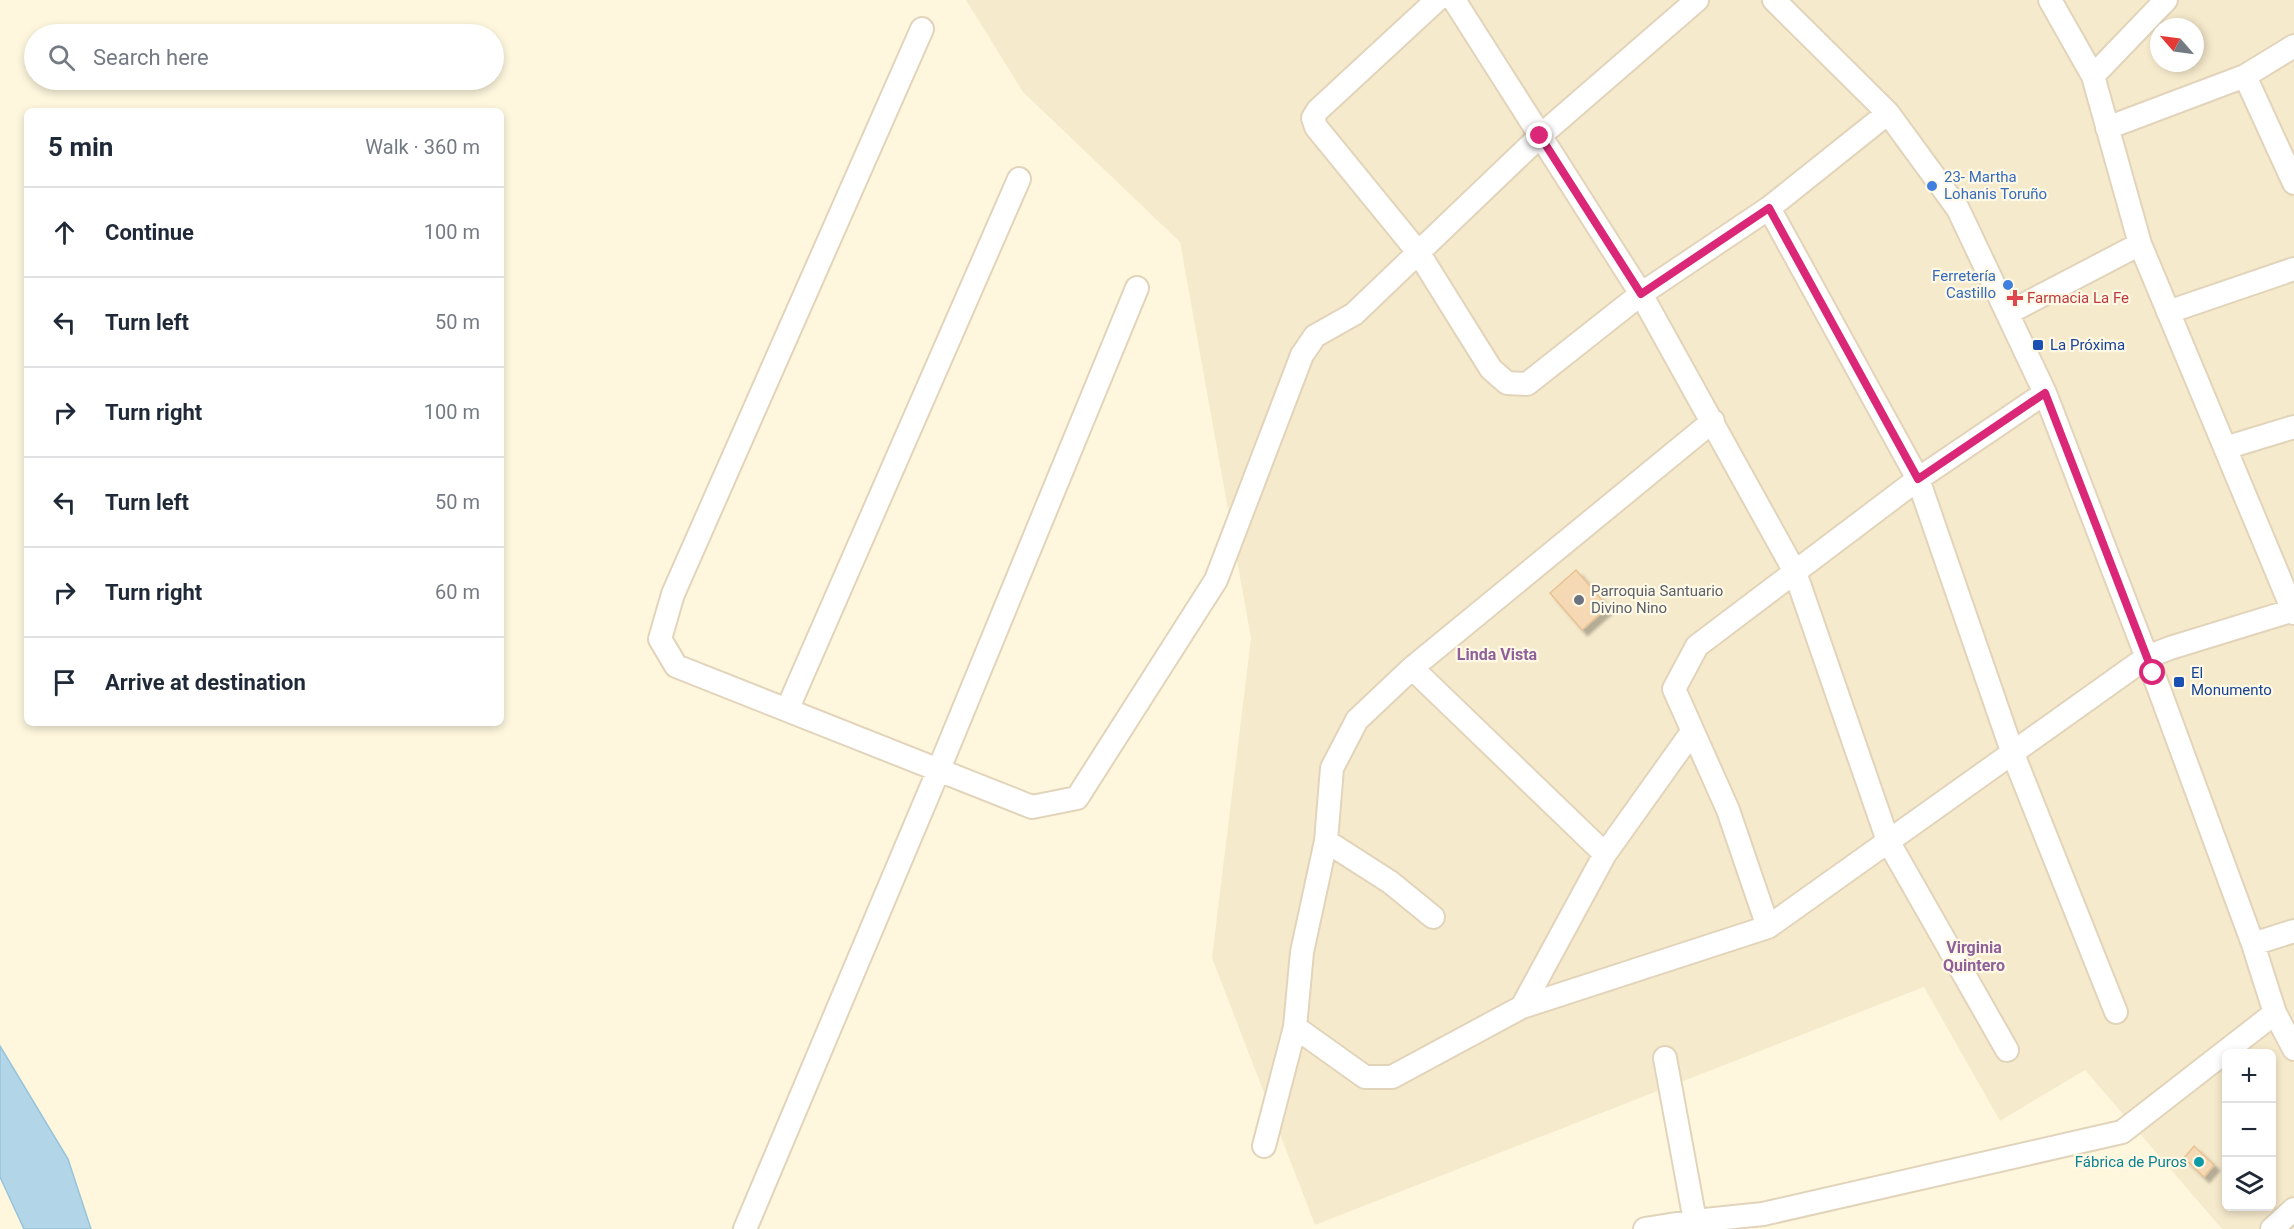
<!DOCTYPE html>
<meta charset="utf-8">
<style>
:root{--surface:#fff;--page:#f6f6f7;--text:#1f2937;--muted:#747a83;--line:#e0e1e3}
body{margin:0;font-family:Roboto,sans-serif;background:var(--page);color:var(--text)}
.controls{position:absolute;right:18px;bottom:18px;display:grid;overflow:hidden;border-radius:9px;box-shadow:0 3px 9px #0003}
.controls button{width:54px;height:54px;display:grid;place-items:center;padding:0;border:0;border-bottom:2px solid var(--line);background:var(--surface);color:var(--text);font:30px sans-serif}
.compass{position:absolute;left:2150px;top:18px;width:54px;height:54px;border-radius:50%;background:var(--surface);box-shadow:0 3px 9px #0003;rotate:298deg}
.stop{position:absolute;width:18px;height:18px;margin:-14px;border:4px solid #db2777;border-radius:50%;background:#fff}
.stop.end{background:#db2777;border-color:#fff;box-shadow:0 2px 6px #0008}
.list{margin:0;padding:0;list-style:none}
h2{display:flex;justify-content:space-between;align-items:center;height:78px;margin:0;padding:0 24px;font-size:26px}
h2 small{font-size:20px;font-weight:400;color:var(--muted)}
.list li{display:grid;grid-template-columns:39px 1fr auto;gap:18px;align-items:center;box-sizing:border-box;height:90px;padding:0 24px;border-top:2px solid var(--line)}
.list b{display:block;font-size:22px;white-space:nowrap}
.list em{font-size:20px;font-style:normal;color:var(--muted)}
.icon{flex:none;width:33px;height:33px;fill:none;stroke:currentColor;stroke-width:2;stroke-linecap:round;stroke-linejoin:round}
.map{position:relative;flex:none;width:2294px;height:1229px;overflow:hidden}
.search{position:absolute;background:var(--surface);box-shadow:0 3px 9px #0003;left:24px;top:24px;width:480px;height:66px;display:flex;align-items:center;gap:15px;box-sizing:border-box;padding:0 21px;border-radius:33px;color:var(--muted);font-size:22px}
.panel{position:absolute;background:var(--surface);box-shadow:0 3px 9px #0003;left:24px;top:108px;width:480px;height:618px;border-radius:9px}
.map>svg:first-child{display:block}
</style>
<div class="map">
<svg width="2294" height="1229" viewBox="0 0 2294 1229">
<defs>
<filter id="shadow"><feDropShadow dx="5.5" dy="5.5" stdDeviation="1.5" flood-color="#0004"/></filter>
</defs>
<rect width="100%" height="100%" fill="#fef7de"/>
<!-- residential -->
<path fill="#f6eacc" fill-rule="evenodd" d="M966 0H2294V1229H2222L2085 1070 2000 1121 1924 987 1315 1225 1212 958 1251 638 1180 242 1023 92ZM2159 27H2195V63H2159ZM2226 1054H2272V1206H2226Z"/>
<!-- water -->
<path fill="#b2d6e8" stroke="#97c4da" stroke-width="1.5" d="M0 1046 68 1159 91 1229H24L0 1177Z"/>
<!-- building -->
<path fill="#f5d9b4" stroke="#e8c293" stroke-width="1.5" filter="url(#shadow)" d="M1576 570 1608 607 1582 630 1550 593Z
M2194 1146 2214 1165 2204 1177 2184 1158Z"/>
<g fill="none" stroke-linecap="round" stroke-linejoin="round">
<defs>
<path id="minor" d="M1437 0 1318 110 1313 118 1316 127 1418 252 1491 369 1507 383 1527 384 1641 294 1769 208 1888 113
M1454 0 1641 294 1795 572 1888 841 2007 1050
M1774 0 1888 113 1958 209 2045 393 2159 689 2253 944 2275 1013 2294 1049
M2050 0 2093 76 2140 244 2294 613
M922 29 673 594 660 639 676 666 1032 807 1077 798 1216 580 1302 355 1315 336 1354 314 1540 136 1697 0
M2093 76 2166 0
M2245 76 2294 183
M2107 128 2245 76 2294 46
M1769 208 1918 479 2013 754 2116 1012
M2168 312 2294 269
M2008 313 2140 244
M2225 448 2294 427
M1412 668 1605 854
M787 710 1019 179
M1326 841 1390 882 1433 917
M1768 927 1728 810 1674 689 1697 646 1918 479 2045 393
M2253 944 2294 931
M1522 1007 1605 854 1692 732
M1295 1027 1365 1077H1392L1522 1007 1768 927 2147 657 2170 648 2294 610
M1665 1058 1695 1221
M1264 1146 1295 1027 1302 952 1326 841 1332 768 1357 720 1412 668 1713 421
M745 1229 939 769 1137 288
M1645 1229 1695 1221 1763 1214 2122 1132 2275 1013
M2272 1229 2294 1209"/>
</defs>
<!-- minor casing -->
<use href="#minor" stroke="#e2d4ba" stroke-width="26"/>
<!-- minor -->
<use href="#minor" stroke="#fff" stroke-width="22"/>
</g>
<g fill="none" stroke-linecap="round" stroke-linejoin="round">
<!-- route -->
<path stroke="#db2777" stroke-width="8" d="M1540 136 1641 294 1769 208 1918 479 2045 393 2153 673"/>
</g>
<!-- markers -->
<g fill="#3f7fe0" stroke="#fff9e5" stroke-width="2">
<circle cx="1932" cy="186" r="6"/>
<circle cx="2008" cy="285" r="6"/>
</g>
<path fill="#e0444e" stroke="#fff9e5" stroke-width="2" d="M2012 289h6v6h6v6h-6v6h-6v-6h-6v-6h6z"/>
<g fill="#1a4fb4" stroke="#fff9e5" stroke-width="2">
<rect x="2032" y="339" width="12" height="12" rx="3"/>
<rect x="2173" y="676" width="12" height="12" rx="3"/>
</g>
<circle fill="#6b7280" stroke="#fff9e5" stroke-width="2" cx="1579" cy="600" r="6"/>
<circle fill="#0f9aa8" stroke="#fff9e5" stroke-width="2" cx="2199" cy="1162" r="6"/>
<g text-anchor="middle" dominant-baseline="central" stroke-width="4.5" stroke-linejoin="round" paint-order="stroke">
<!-- shop labels -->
<g font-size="15" fill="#366cbe" stroke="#fff9e5" text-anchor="start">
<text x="1944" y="177">23- Martha<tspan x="1944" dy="17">Lohanis Toruño</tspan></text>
<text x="1996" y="276" text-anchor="end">Ferretería<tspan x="1996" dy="17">Castillo</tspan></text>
</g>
<!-- health labels -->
<g font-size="15" fill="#be3a42" stroke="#fff9e5" text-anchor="start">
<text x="2027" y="298">Farmacia La Fe</text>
</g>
<!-- transit labels -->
<g font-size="15" fill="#164399" stroke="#fff9e5" text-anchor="start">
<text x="2050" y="345">La Próxima</text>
<text x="2191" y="673">El<tspan x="2191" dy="17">Monumento</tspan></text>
</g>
<!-- worship labels -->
<g font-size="15" fill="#5b616d" stroke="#fff9e5" text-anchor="start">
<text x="1591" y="591">Parroquia Santuario<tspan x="1591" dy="17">Divino Nino</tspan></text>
</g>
<!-- culture labels -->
<g font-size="15" fill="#0d838f" stroke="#fff9e5" text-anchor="end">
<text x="2187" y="1162">Fábrica de Puros</text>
</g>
<!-- neighbourhood labels -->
<g font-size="16" font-weight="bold" fill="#8f6099" stroke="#fff9e5">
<text x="1497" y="654">Linda Vista</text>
<text x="1974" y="947">Virginia<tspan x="1974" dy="18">Quintero</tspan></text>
</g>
</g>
</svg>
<div class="controls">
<button>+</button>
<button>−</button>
<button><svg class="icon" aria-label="layers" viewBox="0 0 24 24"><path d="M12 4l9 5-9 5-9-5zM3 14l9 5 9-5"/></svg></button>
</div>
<svg class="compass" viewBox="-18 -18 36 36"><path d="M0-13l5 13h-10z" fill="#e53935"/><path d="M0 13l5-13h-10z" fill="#747a83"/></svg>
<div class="stop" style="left:2153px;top:673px"></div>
<div class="stop end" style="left:1540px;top:136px"></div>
<div class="search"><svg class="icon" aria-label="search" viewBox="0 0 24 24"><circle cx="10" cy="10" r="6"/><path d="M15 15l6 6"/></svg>Search here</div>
<section class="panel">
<h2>5 min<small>Walk · 360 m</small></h2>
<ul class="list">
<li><svg class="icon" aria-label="ahead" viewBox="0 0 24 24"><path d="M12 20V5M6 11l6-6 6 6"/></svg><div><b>Continue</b></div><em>100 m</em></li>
<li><svg class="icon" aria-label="left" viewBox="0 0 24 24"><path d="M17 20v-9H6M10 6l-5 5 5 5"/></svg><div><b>Turn left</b></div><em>50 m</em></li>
<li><svg class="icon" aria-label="right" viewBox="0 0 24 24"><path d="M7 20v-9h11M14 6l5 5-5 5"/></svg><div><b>Turn right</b></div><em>100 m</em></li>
<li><svg class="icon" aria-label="left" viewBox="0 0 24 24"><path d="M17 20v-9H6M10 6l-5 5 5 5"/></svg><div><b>Turn left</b></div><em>50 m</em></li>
<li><svg class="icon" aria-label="right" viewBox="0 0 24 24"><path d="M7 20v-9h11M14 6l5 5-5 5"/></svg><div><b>Turn right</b></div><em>60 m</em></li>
<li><svg class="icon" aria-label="arrive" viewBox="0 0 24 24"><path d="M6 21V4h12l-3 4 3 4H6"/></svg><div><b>Arrive at destination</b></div></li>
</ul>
</section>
</div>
